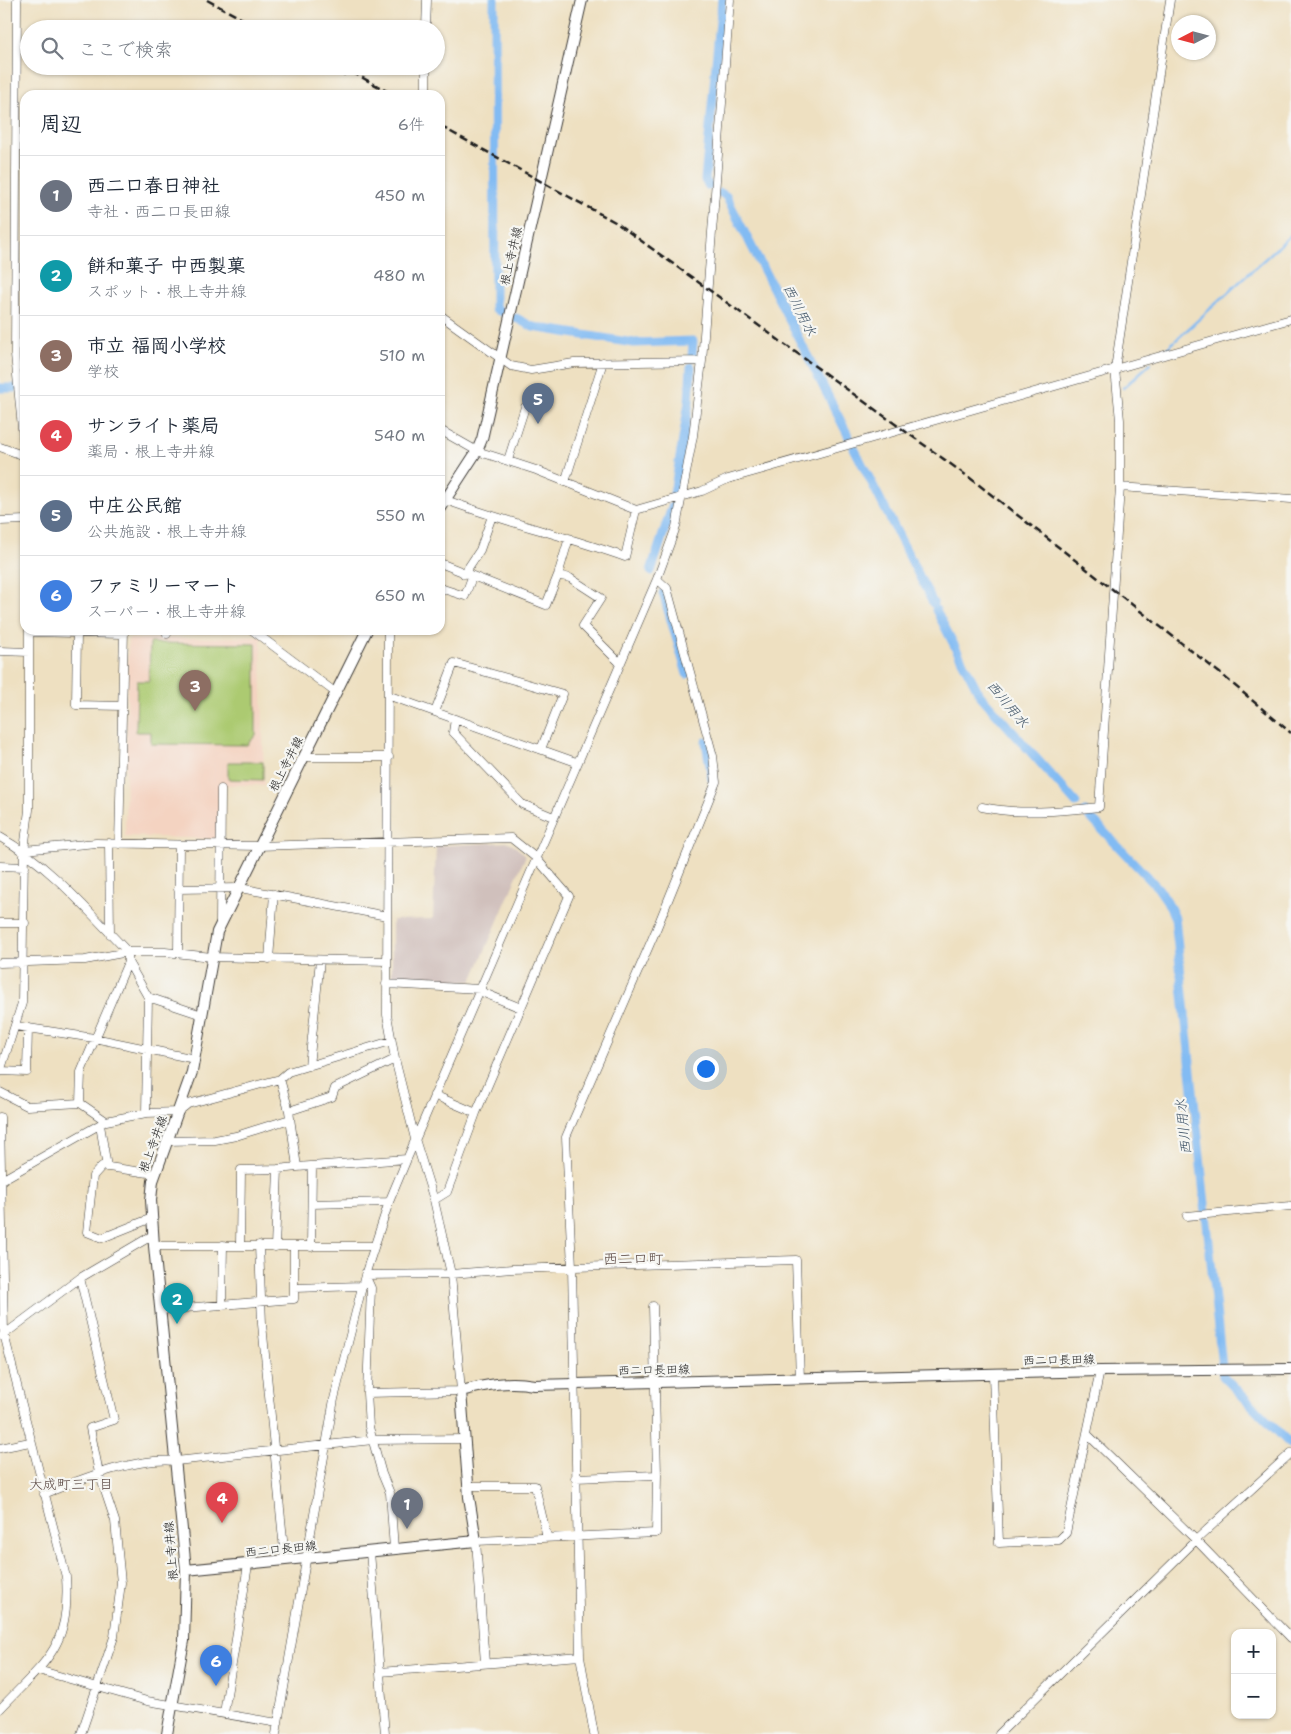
<!DOCTYPE html>
<html lang="ja">
<meta charset="utf-8">
<style>
:root{--surface:#fff;--page:#f6f6f7;--text:#1f2937;--muted:#747a83;--line:#e0e1e3;--accent:#b45309}
body{margin:0;font-family:"Shantell Sans","Klee One",sans-serif;background:var(--page);color:var(--text)}
.controls{position:absolute;right:15px;bottom:15px;display:grid;overflow:hidden;border-radius:10px;box-shadow:0 1px 4px #0004}
.controls button{width:45px;height:45px;display:grid;place-items:center;padding:0;border:0;border-bottom:1px solid var(--line);background:var(--surface);color:var(--text);font:25px sans-serif}
.compass{position:absolute;left:1171px;top:15px;width:45px;height:45px;border-radius:50%;background:var(--surface);box-shadow:0 1px 4px #0004;rotate:264deg}
.you{position:absolute;left:705px;top:1068px;width:18px;height:18px;margin:-12px;border:4px solid #fff;border-radius:50%;background:#1a73e8;box-shadow:0 0 0 8px #1a73e833}
.badge{display:grid;place-items:center;width:32px;height:32px;border-radius:50%;background:var(--accent);color:#fff;font-size:16px;font-weight:700}
.pin{position:absolute;translate:-50% -41px;filter:drop-shadow(0 1px 2px #0008)}
.pin::after{content:'';position:absolute;top:26px;width:18px;height:15px;background:inherit;clip-path:polygon(0 0,100% 0,50% 100%)}
.list{margin:0;padding:0;list-style:none}
h2{display:flex;justify-content:space-between;align-items:center;height:65px;margin:0;padding:0 20px;font-size:21px}
h2 small{font-size:16px;font-weight:400;color:var(--muted)}
.list li{display:grid;grid-template-columns:32px 1fr auto;gap:15px;align-items:center;box-sizing:border-box;height:80px;padding:0 20px;border-top:1px solid var(--line)}
.list b{display:block;font-size:19px;white-space:nowrap}
.list p{margin:0;font-size:16px;white-space:nowrap;color:var(--muted)}
.list em{font-size:16px;font-style:normal;color:var(--muted)}
.icon{flex:none;width:28px;height:28px;fill:none;stroke:currentColor;stroke-width:2;stroke-linecap:round;stroke-linejoin:round}
.map{position:relative;flex:none;width:1291px;height:1734px;overflow:hidden}
.search{position:absolute;background:var(--surface);box-shadow:0 1px 4px #0004;left:20px;top:20px;width:425px;height:55px;display:flex;align-items:center;gap:12px;box-sizing:border-box;padding:0 18px;border-radius:28px;color:var(--muted);font-size:19px}
.panel{position:absolute;background:var(--surface);box-shadow:0 1px 4px #0004;left:20px;top:90px;width:425px;height:545px;border-radius:15px}
.map>svg:first-child{display:block}
</style>
<div class="map">
<svg width="1291" height="1734" viewBox="0 0 1291 1734">
<rect width="100%" height="100%" fill="#f6f6f2"/>
<filter id="ink" filterUnits="userSpaceOnUse"><feTurbulence type="fractalNoise" baseFrequency=".02" numOctaves="2"/><feDisplacementMap in="SourceGraphic" scale="10" xChannelSelector="R" yChannelSelector="G"/><feConvolveMatrix kernelMatrix="1 2 1 2 8 2 1 2 1" color-interpolation-filters="sRGB"/></filter>
<filter id="wash" filterUnits="userSpaceOnUse"><feTurbulence type="fractalNoise" baseFrequency=".0096" numOctaves="4" result="noise"/><feDisplacementMap in="SourceGraphic" scale="20" xChannelSelector="R" yChannelSelector="G"/><feGaussianBlur stdDeviation="1.12" result="paint"/><feColorMatrix in="noise" values="0 0 0 0 0 0 0 0 0 0 0 0 0 0 0 0 0 1.4 0 .05"/><feComposite in="paint" operator="in"/></filter>
<g filter="url(#wash)">
<rect width="100%" height="100%" fill="#eee0c1"/>
<!-- built -->
<path fill="#f4d3c1" d="M261 637 264 785H219L217 839 125 836 128 639Z"/>
<!-- industrial -->
<path fill="#d0c0bc" d="M509 842 526 855 472 981H392V920L433 919 436 846Z"/>
<!-- green -->
<path fill="#acca71" stroke="#647346" d="M150 643 256 644V735L247 745 151 744V732H136L137 681H149Z
M228 762H263V780L228 779Z"/>
<g fill="none" stroke-linecap="round" stroke-linejoin="round">
<!-- stream -->
<path stroke="#82bbf3" stroke-width="2.5" d="M1163 352 1291 235
M1123 388 1151 363"/>
<!-- canal -->
<path stroke="#82bbf3" stroke-width="9" d="M494 0 495 303V309L502 312
M709 186 705 180 722 0
M721 193 726 196 852 443
M516 318 533 327 634 343 693 341 692 357
M0 388H14
M854 448 933 603
M674 494 689 402 691 367
M651 571 672 507
M663 593 687 674
M936 610 980 695 1076 803
M706 742 712 779
M1085 812 1158 888 1167 901 1175 918 1223 1376 1291 1445"/>
</g>
</g>
<g filter="url(#ink)">
<g fill="none" stroke-linecap="round" stroke-linejoin="round">
<defs>
<path id="minor" d="M17 0 15 354 25 459
M426 29 427 0
M426 95V66
M440 315 511 366 531 370 574 363 702 361
M440 430 477 451 536 470 636 510 702 491 728 479 1291 319
M0 447 25 456
M508 460 525 407
M565 482 603 362
M1120 487 1291 499
M446 500C505 522 566 536 625 557L636 510
M0 521 25 520
M440 563 546 605 558 575 569 538
M464 574 480 550 492 516
M558 575 570 578 601 598 583 626 619 662
M440 588 465 596 472 577
M252 630 336 693
M29 632 124 634
M77 633 76 705 122 706
M167 634V630
M0 651 29 652
M390 696 576 762
M435 712 454 663 563 694 541 749
M455 719 453 732 522 804 553 817
M304 757H389
M982 807C1017 815 1063 811 1099 807L1120 487V420L1115 369 1170 0
M0 837C50 865 88 911 128 952V962L81 1072 80 1103 106 1121
M109 843 110 934
M119 844 124 630
M24 850 96 843 258 846 511 838 536 858 569 896 476 1113 447 1192 434 1200
M0 866 25 867
M178 889 240 888 387 916
M0 923H25
M220 925 221 789
M178 953 179 845
M269 959 274 894
M128 962 148 997 146 1113
M0 963 85 960 128 952H165L212 957 386 961
M386 984 480 989 484 993 521 1008
M148 997 202 1015
M15 1026 94 1038 195 1059
M309 1066 320 960
M0 1071 27 1072 28 1028
M0 1072 22 1003 24 850 29 810V630
M0 1092 27 1106 80 1103
M434 1095 476 1113
M289 1111 332 1097 335 1088 395 1059
M0 1117 4 1334 66 1577C71 1649 45 1661 0 1709
M100 1125 107 1167
M167 1141 215 1140 236 1136 290 1119
M297 1167 407 1159
M0 1181 106 1121 146 1113 178 1112 188 1104 280 1079 288 1072 391 1041
M312 1204 389 1202
M1187 1216 1291 1206
M152 1218 102 1238 87 1232 93 1176 102 1166 155 1174
M240 1245 241 1170 278 1169
M259 1245 262 1324 285 1560
M154 1246H374
M275 1247 278 1169 297 1167 289 1111 280 1079
M311 1247 312 1167
M80 1278 114 1420 90 1428 99 1473 115 1521 121 1583 114 1637 81 1734
M294 1288 362 1286
M222 1305 223 1245
M160 1310 294 1299V1246
M2 1336 80 1278 153 1235
M993 1374 999 1543 1059 1540 1066 1533 1100 1371
M367 1393 461 1391 451 1274 434 1200 415 1139 395 1059 387 1015 388 630
M1087 1434 1196 1540 1291 1638
M0 1448 30 1442
M575 1478 657 1475
M468 1486H535L547 1537
M44 1494C82 1479 135 1457 176 1461L373 1440 465 1439
M394 1549 390 1493 382 1474 369 1427 367 1393 371 1288 365 1275 451 1274 512 1269 796 1260 800 1379
M370 1552 385 1734
M485 1663 476 1541 656 1533 657 1475 653 1306
M38 1670 147 1701 278 1723
M380 1672 580 1656
M224 1713 248 1565
M276 1734 334 1399 365 1275 389 1202 407 1159 657 579 676 527 693 436 702 361 730 0
M594 1734 580 1656 572 1267 566 1137 656 930 716 782 713 756 667 588 657 579
M999 1734 1196 1540 1291 1453"/>
<path id="major" d="M440 508 477 451 482 439 582 0
M186 1570 476 1541 469 1497 461 1391C486 1385 508 1380 534 1385L1100 1371 1291 1369
M167 1734 184 1641 186 1570 154 1246 151 1200 153 1181 192 1072 217 932 367 630"/>
</defs>
<!-- minor casing -->
<use href="#minor" stroke="#3c3935" stroke-width="9"/>
<!-- major casing -->
<use href="#major" stroke="#3c3935" stroke-width="12"/>
<!-- minor -->
<use href="#minor" stroke="#fff" stroke-width="8"/>
<!-- major -->
<use href="#major" stroke="#fff" stroke-width="10"/>
<!-- rail -->
<path stroke="#1c1c1c" stroke-width="2.5" stroke-dasharray="8 4" stroke-linecap="butt" d="M207 0 261 29
M257 20 273 29
M330 66 345 75
M341 66 394 95
M440 126 615 222 970 478 1221 674 1291 733"/>
</g>
</g>
<g text-anchor="middle" dominant-baseline="central" stroke-width="4.5" stroke-linejoin="round" paint-order="stroke">
<!-- street labels -->
<g font-size="12" fill="#1c1c1c" stroke="#f6f6f2">
<text transform="translate(511 256) rotate(-77)">根上寺井線</text>
<text transform="translate(286 764) rotate(-63)">根上寺井線</text>
<text transform="translate(153 1144) rotate(-70)">根上寺井線</text>
<text transform="translate(1059 1360) rotate(-1)">西二口長田線</text>
<text transform="translate(654 1370) rotate(-1)">西二口長田線</text>
<text transform="translate(281 1549) rotate(-6)">西二口長田線</text>
<text transform="translate(171 1551) rotate(-95)">根上寺井線</text>
</g>
<!-- water labels -->
<g font-size="14" font-style="italic" fill="#405467" stroke="#f6f6f2">
<text transform="translate(800 310) rotate(63)">西川用水</text>
<text transform="translate(1008 704) rotate(50)">西川用水</text>
<text transform="translate(1183 1127) rotate(-96)">西川用水</text>
</g>
<!-- neighbourhood labels -->
<g font-size="14" fill="#5a4843" stroke="#f6f6f2">
<text x="71" y="1484">大成町三丁目</text>
</g>
<!-- quarter labels -->
<g font-size="15" fill="#5a4843" stroke="#f6f6f2">
<text x="633" y="1259">西二口町</text>
</g>
</g>
</svg>
<div class="controls">
<button>+</button>
<button>−</button>
</div>
<svg class="compass" viewBox="-18 -18 36 36"><path d="M0-13l5 13h-10z" fill="#e53935"/><path d="M0 13l5-13h-10z" fill="#747a83"/></svg>
<div class="you"></div>
<div class="pin badge" style="left:407px;top:1529px;background:#6b7280">1</div>
<div class="pin badge" style="left:177px;top:1324px;background:#0f9aa8">2</div>
<div class="pin badge" style="left:195px;top:711px;background:#8d6e63">3</div>
<div class="pin badge" style="left:222px;top:1523px;background:#e0444e">4</div>
<div class="pin badge" style="left:538px;top:424px;background:#5c6f8a">5</div>
<div class="pin badge" style="left:216px;top:1686px;background:#3f7fe0">6</div>
<div class="search"><svg class="icon" aria-label="search" viewBox="0 0 24 24"><circle cx="10" cy="10" r="6"/><path d="M15 15l6 6"/></svg>ここで検索</div>
<section class="panel">
<h2>周辺<small>6件</small></h2>
<ul class="list">
<li><span class="badge" style="background:#6b7280">1</span><div><b>西二口春日神社</b><p>寺社 · 西二口長田線</p></div><em>450 m</em></li>
<li><span class="badge" style="background:#0f9aa8">2</span><div><b>餅和菓子 中西製菓</b><p>スポット · 根上寺井線</p></div><em>480 m</em></li>
<li><span class="badge" style="background:#8d6e63">3</span><div><b>市立 福岡小学校</b><p>学校</p></div><em>510 m</em></li>
<li><span class="badge" style="background:#e0444e">4</span><div><b>サンライト薬局</b><p>薬局 · 根上寺井線</p></div><em>540 m</em></li>
<li><span class="badge" style="background:#5c6f8a">5</span><div><b>中庄公民館</b><p>公共施設 · 根上寺井線</p></div><em>550 m</em></li>
<li><span class="badge" style="background:#3f7fe0">6</span><div><b>ファミリーマート</b><p>スーパー · 根上寺井線</p></div><em>650 m</em></li>
</ul>
</section>
</div>
